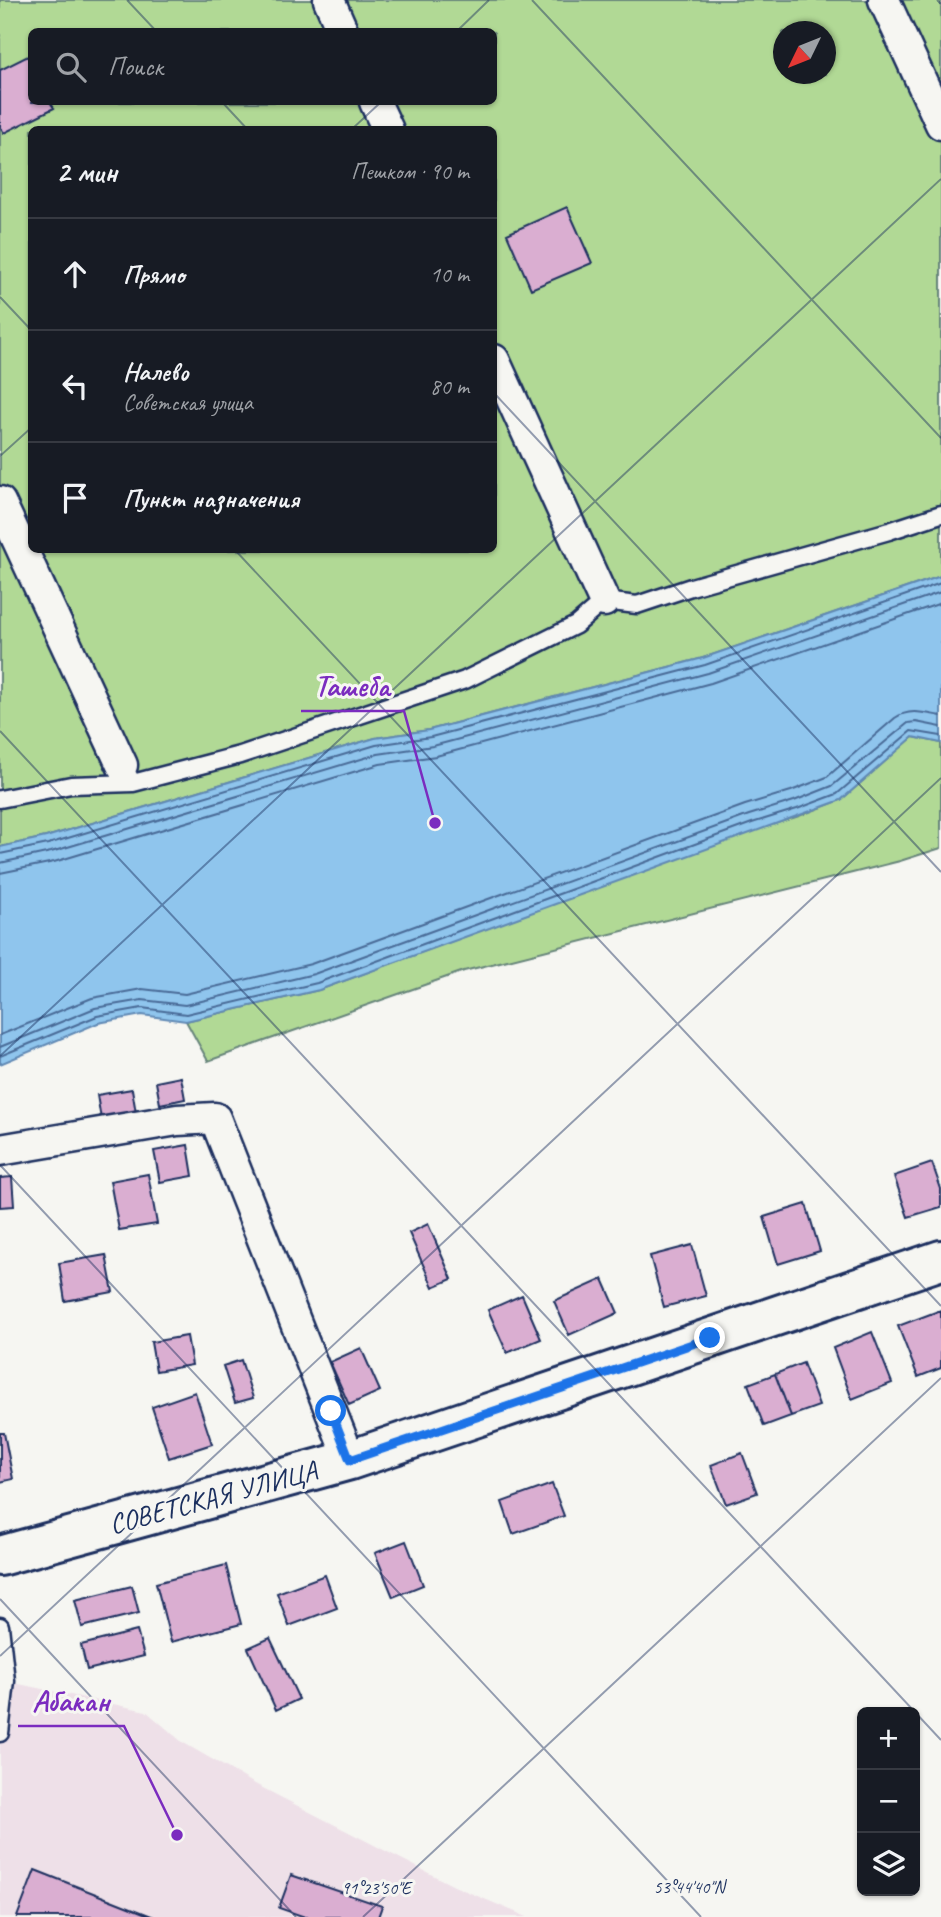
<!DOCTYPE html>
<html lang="ru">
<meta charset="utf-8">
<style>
:root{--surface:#171b24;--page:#242831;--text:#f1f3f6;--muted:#9ea1a6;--line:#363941}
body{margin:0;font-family:Caveat,sans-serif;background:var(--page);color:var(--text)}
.controls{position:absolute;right:21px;bottom:21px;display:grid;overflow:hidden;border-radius:10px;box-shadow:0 2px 5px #0004}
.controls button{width:63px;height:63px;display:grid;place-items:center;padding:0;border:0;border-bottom:2px solid var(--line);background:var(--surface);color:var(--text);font:35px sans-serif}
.compass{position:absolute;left:773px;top:21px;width:63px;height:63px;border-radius:50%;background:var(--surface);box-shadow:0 2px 5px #0004;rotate:227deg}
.stop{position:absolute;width:21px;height:21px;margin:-16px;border:5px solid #1a73e8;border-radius:50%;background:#fff}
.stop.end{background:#1a73e8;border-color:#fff;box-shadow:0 2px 7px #0008}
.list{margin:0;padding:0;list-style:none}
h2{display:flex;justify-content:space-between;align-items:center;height:91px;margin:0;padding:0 28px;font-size:30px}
h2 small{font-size:23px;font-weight:400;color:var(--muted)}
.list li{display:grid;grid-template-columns:46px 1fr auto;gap:21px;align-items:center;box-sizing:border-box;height:112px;padding:0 28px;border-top:2px solid var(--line)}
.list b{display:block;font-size:26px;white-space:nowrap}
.list p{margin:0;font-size:23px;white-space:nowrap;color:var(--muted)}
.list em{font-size:23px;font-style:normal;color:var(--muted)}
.icon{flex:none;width:38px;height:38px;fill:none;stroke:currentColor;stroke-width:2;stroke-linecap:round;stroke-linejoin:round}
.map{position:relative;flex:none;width:941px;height:1917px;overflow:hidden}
.search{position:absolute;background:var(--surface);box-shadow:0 2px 5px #0004;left:28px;top:28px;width:469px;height:77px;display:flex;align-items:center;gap:18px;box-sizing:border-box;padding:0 24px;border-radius:10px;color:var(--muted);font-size:26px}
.panel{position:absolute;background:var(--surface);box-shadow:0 2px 5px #0004;left:28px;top:126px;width:469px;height:427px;border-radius:10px}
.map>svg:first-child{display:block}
</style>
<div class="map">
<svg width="941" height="1917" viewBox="0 0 941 1917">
<rect width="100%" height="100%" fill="#f6f6f2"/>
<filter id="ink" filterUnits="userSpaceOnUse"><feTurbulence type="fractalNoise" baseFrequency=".0143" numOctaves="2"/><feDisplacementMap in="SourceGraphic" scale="14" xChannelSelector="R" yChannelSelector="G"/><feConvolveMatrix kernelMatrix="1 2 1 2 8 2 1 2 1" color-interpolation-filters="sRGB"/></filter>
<g filter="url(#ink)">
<!-- built -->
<path fill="#eee0e8" d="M0 1680 146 1711 182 1742 255 1784 454 1886 527 1917H0Z"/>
<!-- green -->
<path fill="#b1d995" stroke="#66847a" stroke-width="2" fill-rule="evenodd" d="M0 0H941V576L703 658 429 730 375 738 46 837 0 847ZM32 32H494V102H32ZM783 32H825V74H783ZM32 130H494V550H32Z
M913 737 941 743V848L900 861 464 971 208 1061 186 1021 319 990 755 830 799 816 841 800Z"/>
<!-- water -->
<path fill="#8fc5ed" stroke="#6189b4" stroke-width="2" d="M941 576V743L913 737 841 800 319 990 186 1021 142 1015 98 1023 0 1064V847L46 837 375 738 429 730 703 658Z"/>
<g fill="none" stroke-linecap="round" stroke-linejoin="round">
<!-- shore -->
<path stroke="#496b97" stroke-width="2" d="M0 854 48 844 376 745 431 737 705 665 941 583
M0 863 51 852 378 754 433 746 708 673 941 592
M0 873 54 862 380 764 436 756 711 683 941 603
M0 1035 92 998 142 989 185 994 311 964 745 805 791 791 827 777 895 718C910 708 924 713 941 716
M0 1047 95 1008 142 1000 185 1005 314 974 749 815 794 801 832 786 908 723 916 722 941 727
M0 1056 97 1016 142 1008 186 1014 317 983 752 823 797 809 837 794 911 731 941 736"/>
</g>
<!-- building -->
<path fill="#daaed1" stroke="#1b2f5e" stroke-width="2" d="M28 56 32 64V102H50L54 108 4 133 0 126V70Z
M567 207 592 263 531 289 507 234Z
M181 1077 185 1099 160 1104 156 1082Z
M132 1089 136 1113 101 1119 97 1095Z
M188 1145 193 1176 160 1182 154 1151Z
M932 1163 941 1189V1207L908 1217 894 1176Z
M148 1174 157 1224 119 1230 110 1181Z
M12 1177 14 1206 0 1207V1178Z
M806 1204 820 1251 778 1264 764 1217Z
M428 1224 452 1279 433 1287 409 1233Z
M692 1245 706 1296 664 1307 650 1256Z
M106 1255 113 1292 65 1301 59 1263Z
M603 1279 618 1313 569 1335 554 1301Z
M522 1295 541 1339 507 1353 488 1310Z
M941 1310V1368L918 1377 898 1326Z
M872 1332 892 1383 852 1399 833 1348Z
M187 1336 192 1365 156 1371 151 1342Z
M361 1348 380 1391 349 1405 330 1362Z
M241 1360 253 1398 235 1403 223 1366Z
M803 1363 819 1406 791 1416 775 1374Z
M775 1374 791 1416 764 1426 748 1384Z
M195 1392 212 1444 169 1458 152 1407Z
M0 1433H4L13 1479 0 1482Z
M742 1453 757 1493 726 1504 711 1465Z
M552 1484 564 1516 513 1534 502 1502Z
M406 1541 423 1585 393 1597 375 1553Z
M226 1565 241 1624 171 1642 156 1583Z
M325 1575 337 1608 289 1626 277 1593Z
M132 1586 139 1613 82 1627 75 1600Z
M137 1631 144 1656 87 1670 81 1645Z
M270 1638 299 1699 276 1710 248 1648Z
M35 1870 154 1917H17Z
M291 1875 382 1906 378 1917H305L279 1908Z"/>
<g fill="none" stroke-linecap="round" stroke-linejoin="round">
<defs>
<path id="lane" d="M122 765 133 783 240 755 465 680 576 625 604 601 637 605 691 587 889 531 941 514
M0 799 71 785 133 783
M0 1626 6 1681 0 1733"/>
<path id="street" d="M329 0 343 32
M884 0 941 124
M375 102 388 130
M494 360 604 601
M0 502 122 765
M0 1150 177 1120 215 1118 350 1460"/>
<path id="secondary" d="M0 1556 350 1460 941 1260"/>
</defs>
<!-- lane casing -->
<use href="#lane" stroke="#1b2f5e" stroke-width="21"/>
<!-- street casing -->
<use href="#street" stroke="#1b2f5e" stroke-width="35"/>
<!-- secondary casing -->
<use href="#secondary" stroke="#1b2f5e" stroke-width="44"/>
<!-- lane -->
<use href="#lane" stroke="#f6f6f2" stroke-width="16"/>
<!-- street -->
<use href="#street" stroke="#f6f6f2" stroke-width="30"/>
<!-- secondary -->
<use href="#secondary" stroke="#f6f6f2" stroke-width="38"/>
</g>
</g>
<g fill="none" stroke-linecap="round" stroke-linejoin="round" filter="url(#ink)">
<!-- route -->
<path stroke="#1a73e8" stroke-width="9" d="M331 1411 350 1460 710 1338"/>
</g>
<!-- ticks -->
<path fill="none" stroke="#1b2f5e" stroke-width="2" stroke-opacity="0.45" d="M127 0 157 32M532 0 941 438M937 0 941 4M456 32 489 0M222 102 248 130M351 130 381 102M0 297 32 331M494 393 941 872M0 456 32 427M235 550 941 1306M0 731 941 1740M0 1056 941 179M0 1165 701 1917M0 1599 296 1917M0 1656 941 778M363 1917 941 1378"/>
<g text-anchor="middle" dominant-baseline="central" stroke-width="6" stroke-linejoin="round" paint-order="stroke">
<!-- street labels -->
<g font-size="28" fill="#1b2f5e" stroke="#f6f6f2">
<text transform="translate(213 1497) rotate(-15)">СОВЕТСКАЯ УЛИЦА</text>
</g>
</g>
<g font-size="18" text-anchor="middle" fill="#1b2f5e" stroke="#f6f6f2" stroke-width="6" stroke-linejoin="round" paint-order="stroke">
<text x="689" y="1893">53°44'40"N</text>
<text x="376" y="1894">91°23'50"E</text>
</g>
<!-- callouts -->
<path fill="none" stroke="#7b2cbf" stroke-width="2.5" d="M435 823L404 711H301M177 1835L124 1726H18"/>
<g fill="#7b2cbf" stroke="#f6f6f2" stroke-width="2.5">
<circle cx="435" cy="823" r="7"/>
<circle cx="177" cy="1835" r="7"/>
</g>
<g font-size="30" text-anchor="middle" font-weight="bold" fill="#7b2cbf" stroke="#f6f6f2" stroke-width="6" stroke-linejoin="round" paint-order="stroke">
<text x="352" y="696">Ташеба</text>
<text x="71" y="1711">Абакан</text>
</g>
</svg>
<div class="controls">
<button>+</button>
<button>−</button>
<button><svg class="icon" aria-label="layers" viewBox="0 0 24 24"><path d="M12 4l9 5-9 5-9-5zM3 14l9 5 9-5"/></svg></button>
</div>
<svg class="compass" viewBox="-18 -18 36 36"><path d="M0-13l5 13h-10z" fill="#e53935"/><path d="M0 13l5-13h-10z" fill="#9ea1a6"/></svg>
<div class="stop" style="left:331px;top:1411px"></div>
<div class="stop end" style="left:710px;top:1338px"></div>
<div class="search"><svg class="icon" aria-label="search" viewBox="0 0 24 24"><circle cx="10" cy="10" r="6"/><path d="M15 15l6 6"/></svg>Поиск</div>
<section class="panel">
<h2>2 мин<small>Пешком · 90 m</small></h2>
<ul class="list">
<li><svg class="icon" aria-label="ahead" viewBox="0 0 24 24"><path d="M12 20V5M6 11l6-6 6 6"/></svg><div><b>Прямо</b></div><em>10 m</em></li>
<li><svg class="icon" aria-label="left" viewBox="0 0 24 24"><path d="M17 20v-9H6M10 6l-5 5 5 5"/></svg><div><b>Налево</b><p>Советская улица</p></div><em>80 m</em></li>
<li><svg class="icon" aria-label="arrive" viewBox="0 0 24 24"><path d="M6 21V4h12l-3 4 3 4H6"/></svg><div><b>Пункт назначения</b></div></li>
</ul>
</section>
</div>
